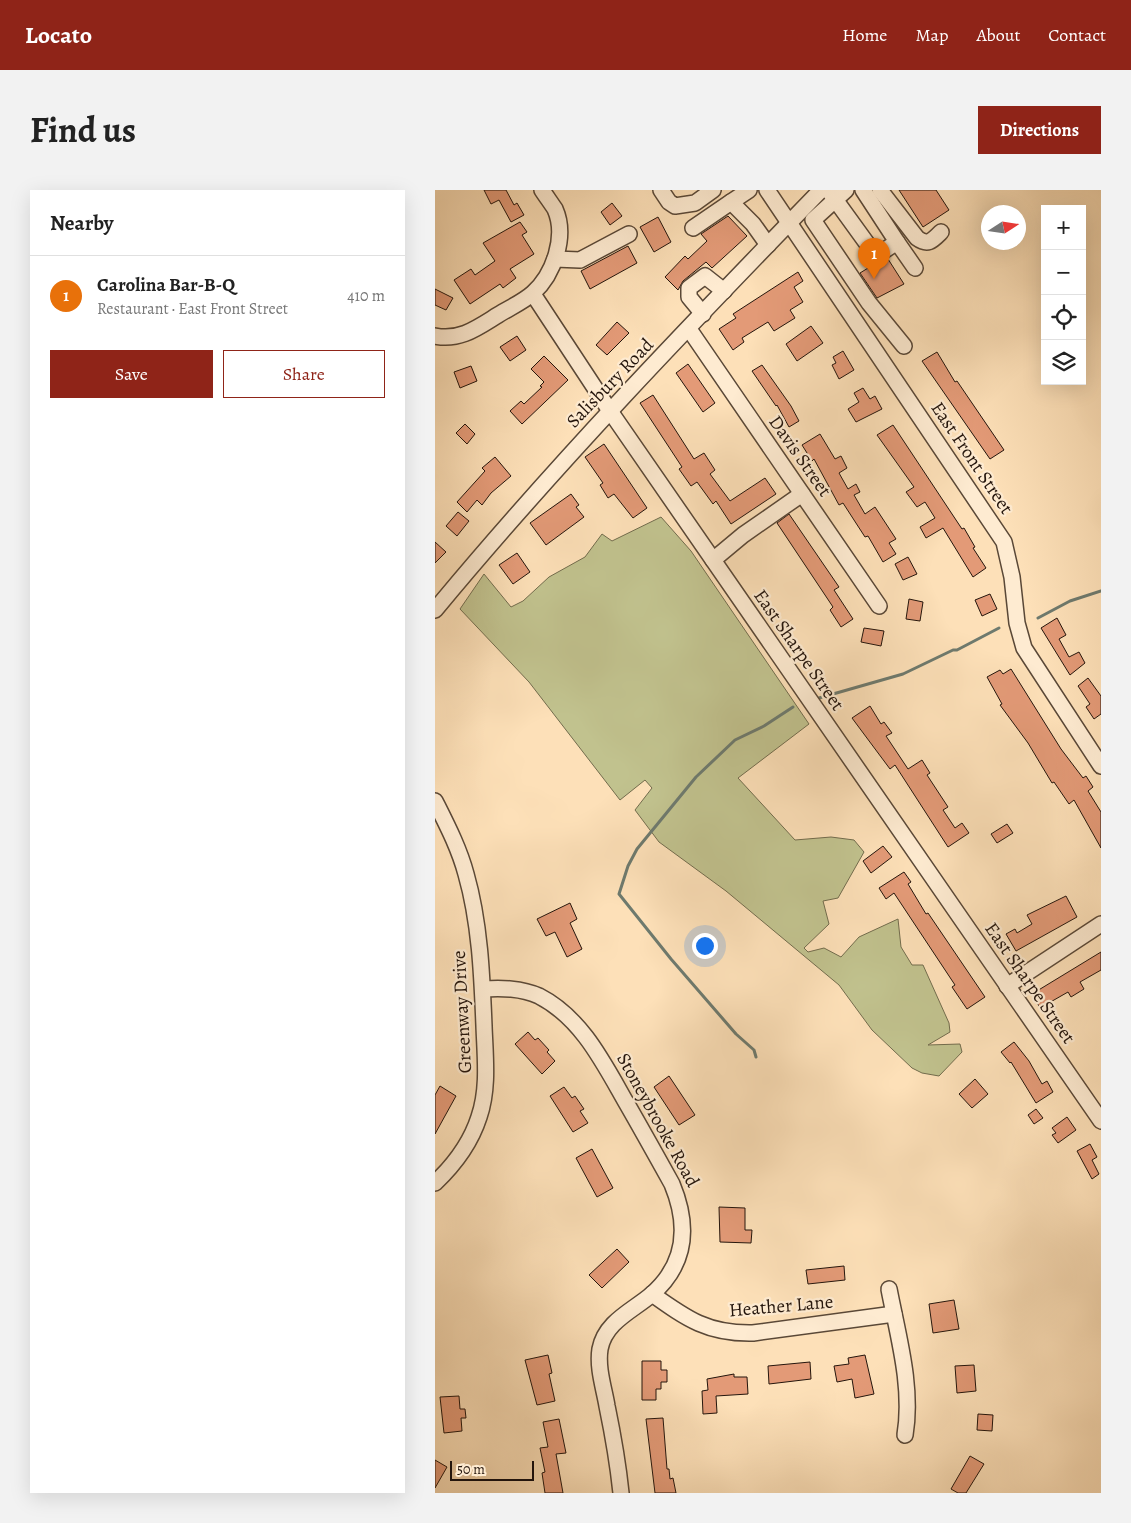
<!DOCTYPE html>
<html lang="en">
<head>
<meta charset="utf-8">
<style>
	:root { --surface:#fff; --page:#f2f2f2; --text:#222; --muted:#767676; --line:#e0e0e0; --accent:#8f2418 }
	body { margin:0; font-family:Alegreya,serif; background:var(--page); color:var(--text) }
	.controls { position:absolute; right:15px; top:15px; display:grid; overflow:hidden; border-radius:0px; box-shadow:0 5px 20px #0002 }
	.controls button { width:45px; height:45px; display:grid; place-items:center; padding:0; border:0; border-bottom:1px solid var(--line); background:var(--surface); color:var(--text); font:25px sans-serif }
	.compass { position:absolute; left:546px; top:15px; width:45px; height:45px; border-radius:50%; background:var(--surface); box-shadow:0 5px 20px #0002; rotate:78deg }
	.scale { position:absolute; left:15px; bottom:12px; width:84px; box-sizing:border-box; padding-left:5px; border:2px solid #24150c; border-top:0; font-size:14px; line-height:18px; white-space:nowrap; color:#24150c; -webkit-text-stroke:4px #feebd1; paint-order:stroke }
	.you { position:absolute; left:269px; top:755px; width:18px; height:18px; margin:-12px; border:4px solid #fff; border-radius:50%; background:#1a73e8; box-shadow:0 0 0 8px #1a73e833 }
	.badge { display:grid; place-items:center; width:32px; height:32px; border-radius:50%; background:var(--accent); color:#fff; font-size:16px; font-weight:700 }
	.pin { position:absolute; translate:-50% -41px; filter:drop-shadow(0 1px 2px #0008) }
	.pin::after { content:''; position:absolute; top:26px; width:18px; height:15px; background:inherit; clip-path:polygon(0 0,100% 0,50% 100%) }
	.list { margin:0; padding:0; list-style:none }
	h2 { display:flex; justify-content:space-between; align-items:center; height:65px; margin:0; padding:0 20px; font-size:21px }
	h2 small { font-size:16px; font-weight:400; color:var(--muted) }
	.list li { display:grid; grid-template-columns:32px 1fr auto; gap:15px; align-items:center; box-sizing:border-box; height:80px; padding:0 20px; border-top:1px solid var(--line) }
	.list b { display:block; font-size:19px; white-space:nowrap }
	.list p { margin:0; font-size:16px; white-space:nowrap; color:var(--muted) }
	.list em { font-size:16px; font-style:normal; color:var(--muted) }
	.actions { display:flex; gap:10px; padding:15px 20px }
	.actions a { flex:1; padding:11px 0; border:1px solid var(--accent); border-radius:0px; text-align:center; font-size:18px; color:var(--accent) }
	.actions .main { background:var(--accent); color:#fff }
	.icon { flex:none; width:28px; height:28px; fill:none; stroke:currentColor; stroke-width:2; stroke-linecap:round; stroke-linejoin:round }
	.map { position:relative; flex:none; width:666px; height:1303px; overflow:hidden; border-radius:0px }
	header { display:flex; align-items:center; gap:30px; box-sizing:border-box; height:70px; padding:0 25px; background:var(--accent); color:#fff }
	header strong { font-size:24px }
	nav { display:flex; gap:28px; margin-inline-start:auto; font-size:18px }
	.intro { display:flex; align-items:center; justify-content:space-between; box-sizing:border-box; height:120px; padding:0 30px }
	h1 { margin:0; font-size:35px }
	.button { padding:12px 22px; border-radius:0px; background:var(--accent); color:#fff; font-size:18px; font-weight:700 }
	main { display:flex; gap:30px; padding:0 30px }
	aside { flex:1; background:var(--surface); border-radius:0px; box-shadow:0 5px 20px #0002 }
	.map>svg:first-child { display:block }
	.green { fill:#c1c28e; stroke:#726c4d }
	.lines { fill:none; stroke-linecap:round; stroke-linejoin:round }
	.stream { stroke:#6e7a6e; stroke-width:3 }
	.building { fill:#e39a77; stroke:#24150c }
	.minor-casing { stroke:#5a4837; stroke-width:18 }
	.minor { stroke:#feebd1; stroke-width:15 }
	.labels { text-anchor:middle; dominant-baseline:central; stroke-width:4.5; stroke-linejoin:round; paint-order:stroke }
	.street-label { font-size:19px; fill:#24150c; stroke:#feebd1 }
</style>
</head>
<body>
<header>
<strong>Locato</strong>
<nav><a>Home</a><a>Map</a><a>About</a><a>Contact</a></nav>
</header>
<div class="intro"><h1>Find us</h1><a class="button">Directions</a></div>
<main>
<aside>
<h2>Nearby<small></small></h2>
<ul class="list">
<li><span class="badge" style="background:#e8710a">1</span><div><b>Carolina Bar-B-Q</b><p>Restaurant · East Front Street</p></div><em>410 m</em></li>
</ul>
<div class="actions"><a class="main">Save</a><a>Share</a></div>
</aside>
<div class="map">
<svg width="666" height="1303" viewBox="0 0 666 1303">
	<rect width="100%" height="100%" fill="#fde0b8"/>
	<filter id="stains"><feTurbulence type="fractalNoise" baseFrequency=".004" numOctaves="4"/><feColorMatrix values="0 0 0 0 .2 0 0 0 0 .09 0 0 0 0 .02 0 0 0 .5 -.17"/></filter>
	<radialGradient id="worn" r=".72"><stop offset=".6" stop-color="#630" stop-opacity="0"/><stop offset="1" stop-color="#630" stop-opacity=".3"/></radialGradient>
	<polygon class="green" points="226,327 256,361 374,534 303,588 360,650 396,647 419,650 429,662 403,708 388,711 394,734 369,758 373,762 389,758 406,767 424,747 463,729 466,757 477,775 488,775 514,833 515,842 493,855 525,854 527,862 504,886 487,883 477,878 437,840 404,795 291,701 224,652 200,620 217,598 210,590 185,610 94,492 25,419 49,384 76,417 88,411 114,387 150,367 167,344 177,351"/>
	<g class="lines">
		<g class="stream">
			<polyline points="603,428 635,411 666,401"/>
			<polyline points="384,508 468,484 518,460 522,460 564,438"/>
			<polyline points="321,867 319,860 301,844 236,769 184,704 193,676 202,659 261,587 300,550 329,536 358,517"/>
		</g>
	</g>
	<g class="building">
		<polygon points="49,0 71,0 79,15 82,13 89,25 76,32 64,10 56,14"/>
		<polygon points="464,0 501,0 514,20 488,37"/>
		<polygon points="177,13 187,26 175,35 166,22"/>
		<polygon points="293,26 312,46 277,78 271,72 248,91 243,100 230,87 250,66 253,69 272,51 266,44"/>
		<polygon points="223,27 236,52 219,62 205,37"/>
		<polygon points="85,32 92,42 87,45 99,64 75,79 81,88 68,98 65,94 35,114 19,90 36,79 40,85 60,71 48,53"/>
		<polygon points="193,56 202,73 155,99 146,81"/>
		<polygon points="453,69 469,94 442,108 425,83 438,75 446,74"/>
		<polygon points="363,82 368,91 359,97 368,112 355,120 360,128 339,141 333,132 307,148 309,152 298,160 284,139 301,128 298,124"/>
		<polygon points="0,99 18,108 11,120 0,115"/>
		<polygon points="182,132 194,143 172,165 161,155"/>
		<polygon points="376,136 388,153 362,171 351,154"/>
		<polygon points="82,146 91,160 75,171 65,157"/>
		<polygon points="408,161 419,180 404,189 397,175 401,173 398,167"/>
		<polygon points="502,162 520,192 522,191 569,260 555,269 487,171"/>
		<polygon points="109,166 133,190 87,234 75,221 86,211 89,214 107,197 105,196 109,192 96,179"/>
		<polygon points="253,174 280,213 268,222 241,183"/>
		<polygon points="327,175 356,216 364,231 354,237 342,215 341,216 317,181"/>
		<polygon points="36,176 42,191 25,198 19,182"/>
		<polygon points="428,198 435,209 440,206 447,219 421,232 413,219 424,212 419,203"/>
		<polygon points="218,205 259,269 269,263 280,280 275,284 295,311 330,288 341,304 296,334 281,311 278,314 262,292 256,296 244,279 247,277 205,213"/>
		<polygon points="30,234 40,244 32,254 21,243"/>
		<polygon points="458,235 527,339 529,338 540,357 538,358 551,378 538,387 508,338 491,348 485,337 500,328 490,312 482,317 471,302 479,297 442,245"/>
		<polygon points="385,244 400,269 406,266 412,278 404,283 413,299 421,294 425,302 419,305 430,324 440,317 461,349 454,353 461,364 448,372 433,346 430,347 408,313 404,315 379,269 377,271 367,255"/>
		<polygon points="169,254 212,318 198,328 179,304 173,308 165,295 168,293 150,267"/>
		<polygon points="60,267 76,286 56,303 47,315 42,310 32,322 22,312 50,281 47,278"/>
		<polygon points="136,304 144,315 141,317 149,327 111,355 95,333"/>
		<polygon points="23,322 34,331 22,346 11,336"/>
		<polygon points="354,324 404,397 399,400 418,429 406,437 395,420 398,417 342,333"/>
		<polygon points="0,352 11,362 0,373"/>
		<polygon points="82,363 95,382 78,394 64,375"/>
		<polygon points="473,367 482,384 468,390 460,374"/>
		<polygon points="555,404 562,419 547,426 540,410"/>
		<polygon points="474,409 488,412 485,431 471,429"/>
		<polygon points="622,428 631,445 624,449 634,467 644,462 650,473 635,485 606,438"/>
		<polygon points="429,438 449,441 446,456 426,452"/>
		<polygon points="576,479 626,559 648,588 651,586 658,597 653,601 666,622 666,658 639,610 634,614 619,592 617,593 593,553 565,515 567,514 552,487 565,480 568,484"/>
		<polygon points="653,488 666,506 666,524 659,529 651,517 655,514 643,496"/>
		<polygon points="435,516 446,534 449,532 457,543 451,546 473,579 487,570 495,583 492,585 513,617 508,620 520,638 527,633 534,643 513,657 460,575 455,579 417,528"/>
		<polygon points="572,634 578,643 562,653 556,644"/>
		<polygon points="448,656 457,667 436,683 428,671"/>
		<polygon points="469,682 476,692 473,694 491,724 493,723 550,807 532,819 517,797 520,795 459,703 451,709 444,698"/>
		<polygon points="631,706 642,727 581,761 571,744 580,739 582,743 597,734 592,725"/>
		<polygon points="135,713 142,729 135,733 147,759 132,767 120,742 111,746 102,729"/>
		<polygon points="666,762 666,780 645,792 649,799 636,807 633,802 605,818 597,804"/>
		<polygon points="93,842 100,850 103,848 114,860 112,862 120,871 107,884 80,854"/>
		<polygon points="579,852 594,871 607,894 612,891 618,902 601,913 576,872 575,873 566,862"/>
		<polygon points="234,886 260,925 244,935 219,897"/>
		<polygon points="540,889 553,904 537,918 524,904"/>
		<polygon points="5,896 21,906 0,944 0,905"/>
		<polygon points="129,897 137,908 140,906 149,919 145,921 153,933 138,942 115,906"/>
		<polygon points="601,919 608,928 599,934 593,925"/>
		<polygon points="632,927 641,940 623,953 617,945 621,943 617,938"/>
		<polygon points="655,954 662,967 657,970 664,984 657,989 642,961"/>
		<polygon points="157,959 178,998 162,1007 141,968"/>
		<polygon points="284,1017 310,1018 310,1040 317,1040 316,1053 285,1052"/>
		<polygon points="182,1059 194,1072 167,1098 154,1085"/>
		<polygon points="409,1076 410,1090 373,1094 371,1080"/>
		<polygon points="519,1110 524,1139 498,1143 494,1114"/>
		<polygon points="113,1165 117,1183 114,1184 120,1211 102,1215 90,1170"/>
		<polygon points="430,1165 439,1204 420,1208 417,1189 402,1192 399,1176 414,1174 413,1168"/>
		<polygon points="207,1171 226,1171 226,1180 232,1180 232,1192 226,1192 226,1199 221,1199 221,1210 207,1210"/>
		<polygon points="375,1172 376,1189 334,1194 333,1176"/>
		<polygon points="539,1175 541,1201 522,1203 520,1176"/>
		<polygon points="299,1184 299,1187 312,1187 313,1204 281,1206 282,1223 268,1224 267,1201 273,1200 272,1189"/>
		<polygon points="24,1206 25,1219 30,1219 31,1228 26,1228 27,1241 9,1243 5,1207"/>
		<polygon points="543,1224 558,1225 557,1241 542,1240"/>
		<polygon points="228,1228 232,1279 234,1279 235,1289 238,1288 241,1303 220,1303 211,1229"/>
		<polygon points="124,1229 131,1263 121,1264 128,1303 110,1303 107,1283 110,1282 105,1258 113,1257 108,1232"/>
		<polygon points="535,1266 549,1274 531,1303 523,1303 516,1299"/>
		<polygon points="0,1270 12,1277 0,1298"/>
	</g>
	<g class="lines">
		<defs>
			<g id="minor">
				<polyline points="226,0 234,12 240,16 260,13 278,0"/>
				<polyline points="332,0 569,352 577,387 582,433 589,458 666,576"/>
				<polyline points="411,0 378,30 434,113 469,156"/>
				<path d="M445,0L482,48C493,56 497,51 506,42"/>
				<polyline points="394,1 441,66 462,52 428,0"/>
				<polyline points="296,12 314,0"/>
				<polyline points="258,38 296,12 318,34 333,55"/>
				<polyline points="462,52 480,78"/>
				<polyline points="120,69 145,70 194,44"/>
				<polyline points="98,104 175,221 666,931"/>
				<polyline points="268,124 254,107 254,98 270,86 289,101"/>
				<polyline points="254,139 444,416"/>
				<path d="M0,146C25,151 42,138 63,125C74,118 88,112 98,103C119,84 132,46 120,19C116,13 111,6 107,0"/>
				<polyline points="278,370 308,345 367,304"/>
				<path d="M0,420C121,274 253,137 386,0"/>
				<path d="M0,611C12,635 24,658 31,684C45,733 47,786 49,836C50,866 54,898 44,927C36,952 19,975 0,993"/>
				<polyline points="572,796 666,734"/>
				<path d="M48,799C67,798 86,798 104,806C147,828 169,874 192,914C207,940 222,967 237,994C254,1035 252,1074 216,1105C197,1121 170,1132 165,1159C162,1178 169,1198 172,1216C178,1245 183,1274 186,1303"/>
				<path d="M454,1099C463,1146 478,1197 470,1245"/>
				<path d="M217,1104C252,1129 273,1144 318,1143L459,1124"/>
			</g>
		</defs>
		<use href="#minor" class="minor-casing"/>
		<use href="#minor" class="minor"/>
	</g>
	<g class="labels">
		<g class="street-label">
			<text transform="translate(175 193) rotate(-46)">Salisbury Road</text>
			<text transform="translate(365 266) rotate(55)">Davis Street</text>
			<text transform="translate(537 268) rotate(56)">East Front Street</text>
			<text transform="translate(364 460) rotate(55)">East Sharpe Street</text>
			<text transform="translate(595 793) rotate(55)">East Sharpe Street</text>
			<text transform="translate(27 822) rotate(-93)">Greenway Drive</text>
			<text transform="translate(223 930) rotate(61)">Stoneybrooke Road</text>
			<text transform="translate(346 1116) rotate(-5)">Heather Lane</text>
		</g>
	</g>
	<rect width="100%" height="100%" filter="url(#stains)"/>
	<rect width="100%" height="100%" fill="url(#worn)"/>
</svg>
<div class="controls">
<button>+</button>
<button>−</button>
<button><svg class="icon" aria-label="locate" viewBox="0 0 24 24"><circle cx="12" cy="12" r="6"/><path d="M12 2v4M12 18v4M2 12h4M18 12h4"/></svg></button>
<button><svg class="icon" aria-label="layers" viewBox="0 0 24 24"><path d="M12 4l9 5-9 5-9-5zM3 14l9 5 9-5"/></svg></button>
</div>
<svg class="compass" viewBox="-18 -18 36 36"><path d="M0-13l5 13h-10z" fill="#e53935"/><path d="M0 13l5-13h-10z" fill="#767676"/></svg>
<div class="scale">50 m</div>
<div class="you"></div>
<div class="pin badge" style="left:439px;top:89px;background:#e8710a">1</div>
</div>
</main>
</body>
</html>
